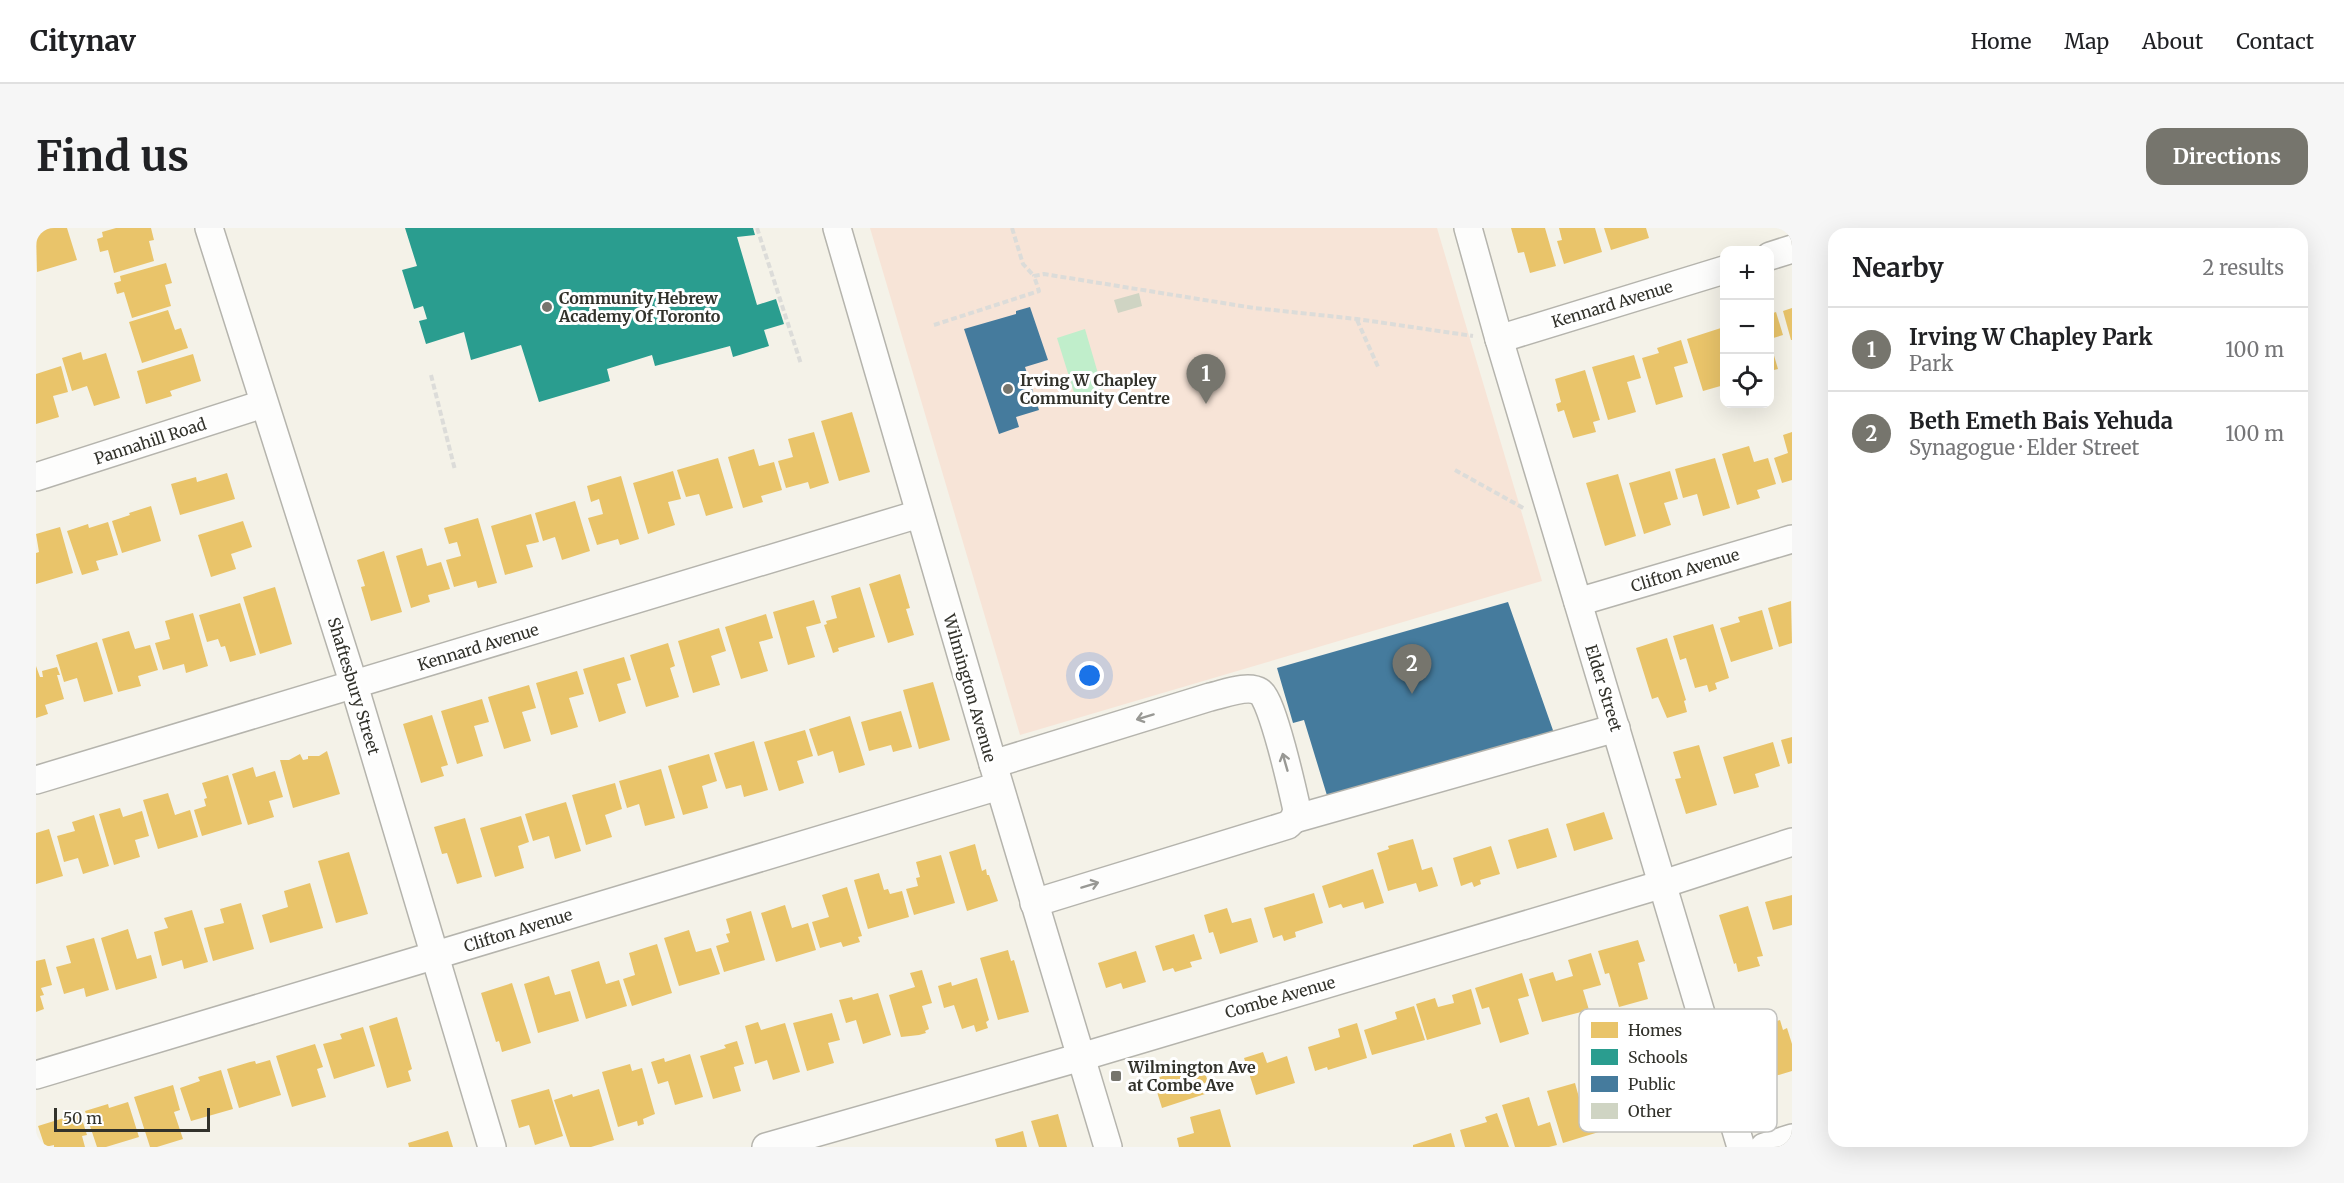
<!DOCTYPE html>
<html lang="en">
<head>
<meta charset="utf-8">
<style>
	:root { --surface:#fff; --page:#f6f6f6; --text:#202124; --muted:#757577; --line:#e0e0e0; --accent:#76756d }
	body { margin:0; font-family:Merriweather,serif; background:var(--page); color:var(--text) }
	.controls { position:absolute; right:18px; top:18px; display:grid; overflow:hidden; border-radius:12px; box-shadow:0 6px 24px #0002 }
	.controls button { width:54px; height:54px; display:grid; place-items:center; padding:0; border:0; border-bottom:2px solid var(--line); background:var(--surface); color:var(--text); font:30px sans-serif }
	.scale { position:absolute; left:18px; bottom:15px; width:156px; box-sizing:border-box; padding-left:6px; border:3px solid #32322b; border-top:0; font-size:16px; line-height:21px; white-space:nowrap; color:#32322b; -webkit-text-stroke:4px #fff; paint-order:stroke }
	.you { position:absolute; left:1054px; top:448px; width:21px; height:21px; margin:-15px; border:4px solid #fff; border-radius:50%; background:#1a73e8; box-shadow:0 0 0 9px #1a73e833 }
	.badge { display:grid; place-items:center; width:39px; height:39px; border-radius:50%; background:var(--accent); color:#fff; font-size:20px; font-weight:700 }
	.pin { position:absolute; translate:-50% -50px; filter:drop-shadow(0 2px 3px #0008) }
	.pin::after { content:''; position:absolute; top:32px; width:21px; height:18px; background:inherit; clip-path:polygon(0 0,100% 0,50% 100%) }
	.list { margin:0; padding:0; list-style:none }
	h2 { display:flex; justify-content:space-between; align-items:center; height:78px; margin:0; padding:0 24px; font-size:26px }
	h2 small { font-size:20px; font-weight:400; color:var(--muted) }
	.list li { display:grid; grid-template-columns:39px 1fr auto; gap:18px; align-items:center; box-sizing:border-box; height:84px; padding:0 24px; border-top:2px solid var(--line) }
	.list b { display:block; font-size:22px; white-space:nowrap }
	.list p { margin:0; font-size:20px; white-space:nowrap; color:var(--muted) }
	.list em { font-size:20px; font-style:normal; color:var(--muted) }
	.icon { flex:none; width:33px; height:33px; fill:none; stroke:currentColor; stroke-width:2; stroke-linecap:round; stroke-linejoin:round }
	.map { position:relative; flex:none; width:1756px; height:919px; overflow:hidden; border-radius:18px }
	header { display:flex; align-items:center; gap:36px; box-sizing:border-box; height:84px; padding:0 30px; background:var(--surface); border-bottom:2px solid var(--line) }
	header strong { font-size:28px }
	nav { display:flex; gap:33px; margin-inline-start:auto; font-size:21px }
	.intro { display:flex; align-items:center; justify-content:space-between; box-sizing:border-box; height:144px; padding:0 36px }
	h1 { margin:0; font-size:42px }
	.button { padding:15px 27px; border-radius:18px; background:var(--accent); color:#fff; font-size:21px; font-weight:700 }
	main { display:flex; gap:36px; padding:0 36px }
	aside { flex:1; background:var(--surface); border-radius:18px; box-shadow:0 6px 24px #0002 }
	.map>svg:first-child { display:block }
	.green { fill:#f7e4d7 }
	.water { fill:#c0eecb }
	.homes { fill:#e9c46a }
	.schools { fill:#2a9d8f }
	.public { fill:#457b9d }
	.building { fill:#cfd4c3 }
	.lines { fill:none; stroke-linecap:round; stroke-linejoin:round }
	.minor-casing { stroke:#b5b4ad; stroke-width:30 }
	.path { stroke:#dcdcd9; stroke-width:4; stroke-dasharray:6 3; stroke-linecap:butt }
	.minor { stroke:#fdfdfc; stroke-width:27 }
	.oneway { stroke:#989894 }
	.poi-dot { fill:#76756d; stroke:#fff; stroke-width:2 }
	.labels { text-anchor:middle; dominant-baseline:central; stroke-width:6; stroke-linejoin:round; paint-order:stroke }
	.poi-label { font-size:16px; font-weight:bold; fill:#32322b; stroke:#fff; text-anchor:start }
	.street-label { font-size:16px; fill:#32322b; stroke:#fff }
	.key { fill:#fff; stroke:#c2c2bf; stroke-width:1.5 }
	.key-label { font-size:16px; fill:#32322b }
</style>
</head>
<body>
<header>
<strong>Citynav</strong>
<nav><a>Home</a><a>Map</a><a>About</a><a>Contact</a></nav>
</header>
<div class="intro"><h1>Find us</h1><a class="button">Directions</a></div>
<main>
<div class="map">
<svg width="1756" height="919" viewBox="0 0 1756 919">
	<rect width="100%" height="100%" fill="#f4f2e8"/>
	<polygon class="green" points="834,0 1401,0 1506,353 984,507"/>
	<polygon class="water" points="1049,101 1068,166 1041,174 1021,110"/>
	<g class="homes">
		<polygon points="7,0 31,0 41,32 1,44 0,2"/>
		<polygon points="80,0 115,0 118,12 113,13 118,33 78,45 72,22 64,24 61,11 67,9 66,4"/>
		<polygon points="1475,0 1509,0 1520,38 1494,45 1488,24 1482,25"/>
		<polygon points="1523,0 1559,0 1566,24 1528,36 1521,13 1526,12"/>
		<polygon points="1568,0 1610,0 1613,10 1575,22"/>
		<polygon points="130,35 136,55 129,57 135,78 96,90 88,64 81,66 78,55 85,53 84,48"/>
		<polygon points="1756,80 1756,112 1755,112 1747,83"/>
		<polygon points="132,82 139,102 145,100 152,120 106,135 93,94"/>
		<polygon points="1740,84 1747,107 1734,111 1734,86"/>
		<polygon points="1688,99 1688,125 1686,126 1688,135 1688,157 1667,163 1651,111"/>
		<polygon points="1645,112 1652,135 1638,139 1647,169 1620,177 1606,130 1623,125 1621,120"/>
		<polygon points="1734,114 1742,141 1734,143"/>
		<polygon points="45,124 47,132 70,125 84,170 58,178 51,158 36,163 26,130"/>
		<polygon points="157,126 165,153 134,163 136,168 110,176 101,143"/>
		<polygon points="1598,127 1605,150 1591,154 1600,184 1572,192 1556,139"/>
		<polygon points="25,138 32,164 17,168 23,189 0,196 0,146"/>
		<polygon points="1549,142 1564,192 1557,194 1560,204 1537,210 1528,182 1522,184 1520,176 1525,174 1519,151"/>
		<polygon points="816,184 834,244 803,253 785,193"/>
		<polygon points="778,204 793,255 774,261 772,254 750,260 742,233 757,229 752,211"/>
		<polygon points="1756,204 1756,252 1746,255 1738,230 1752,225 1747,207"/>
		<polygon points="1713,218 1718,234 1732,230 1740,256 1721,262 1724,270 1701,277 1686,226"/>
		<polygon points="718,221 723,238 738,234 746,262 725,268 727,274 707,280 692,229"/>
		<polygon points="682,230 697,280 670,288 663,266 650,269 641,242"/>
		<polygon points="1679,230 1694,280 1667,288 1661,266 1647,270 1639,241"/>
		<polygon points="637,243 645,271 632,274 639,297 612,306 597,255"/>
		<polygon points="1634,243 1642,271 1628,275 1635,297 1608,306 1593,255"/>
		<polygon points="191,245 199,271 144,287 135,256 160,249 161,254"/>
		<polygon points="1582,246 1600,308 1569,318 1550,255"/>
		<polygon points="585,248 603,311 584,317 582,311 561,317 552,290 567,286 563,271 555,274 551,258"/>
		<polygon points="539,273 554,323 526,332 519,309 507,313 499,285"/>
		<polygon points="115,278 125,313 86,325 76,293 94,287 93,285"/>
		<polygon points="495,286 503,314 490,317 497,339 469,347 455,298"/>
		<polygon points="442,290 461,355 442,360 440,353 418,359 410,332 425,328 421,314 413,316 408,300"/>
		<polygon points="207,293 216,319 195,326 200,341 175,349 162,307"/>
		<polygon points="72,294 82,327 60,333 63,342 46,347 31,303 52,296 53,300"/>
		<polygon points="24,299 37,345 0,356 0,325 3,324 0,306"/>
		<polygon points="386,320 391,338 405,334 414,361 392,367 394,374 375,380 360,328"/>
		<polygon points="348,323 366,384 335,393 325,359 329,358 321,332"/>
		<polygon points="864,346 874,380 870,381 878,407 852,415 833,356"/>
		<polygon points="239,359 256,416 224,426 207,369"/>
		<polygon points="824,359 839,409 802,420 803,423 797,425 788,397 791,396 790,393 801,390 795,368"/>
		<polygon points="778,372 785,395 770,399 779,429 752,437 737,384"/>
		<polygon points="1755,373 1756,415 1743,419 1732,380"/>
		<polygon points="204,375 220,427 194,434 189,418 185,419 182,411 171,414 163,387"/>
		<polygon points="1726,382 1737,421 1695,434 1684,400 1704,394 1702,389"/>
		<polygon points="157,385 172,438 150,445 148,436 127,442 119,415 134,411 129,393"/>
		<polygon points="730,386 737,410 723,414 732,443 705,451 689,399"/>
		<polygon points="1677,396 1693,450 1679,455 1681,461 1673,464 1671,457 1659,460 1650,430 1644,432 1637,408"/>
		<polygon points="683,400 690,423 675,428 684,457 657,465 642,413"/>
		<polygon points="93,403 99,421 114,417 122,442 102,448 105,458 82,464 66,411"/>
		<polygon points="1631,410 1650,472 1648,473 1651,484 1631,490 1622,469 1616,471 1600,420"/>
		<polygon points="61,414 77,466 48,474 41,450 28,454 20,427"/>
		<polygon points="632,415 639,438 634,440 643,469 610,479 594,427"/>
		<polygon points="588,429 595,452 581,456 590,485 563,494 547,441"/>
		<polygon points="0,438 4,449 7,449 6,443 21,439 24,447 21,447 28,471 9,477 12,486 0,490"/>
		<polygon points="541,443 548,466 533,470 542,499 515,507 500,455"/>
		<polygon points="897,454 914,512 883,521 867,462"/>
		<polygon points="493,457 500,480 486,484 495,513 468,521 452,469"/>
		<polygon points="446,471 453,494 438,498 447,528 421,536 405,483"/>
		<polygon points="865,483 876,519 857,524 855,517 833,523 825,494"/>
		<polygon points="396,487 412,537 405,539 408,548 385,555 367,496"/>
		<polygon points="814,488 829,537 803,545 797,523 782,528 773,501"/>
		<polygon points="769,502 777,528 761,533 768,555 743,563 728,514"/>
		<polygon points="1756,509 1756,535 1752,536 1745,512"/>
		<polygon points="718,513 732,562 708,569 705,557 690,561 678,525"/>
		<polygon points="1737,514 1744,538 1719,546 1723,559 1698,566 1687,529"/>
		<polygon points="1663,517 1681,577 1650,586 1639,551 1645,550 1637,524"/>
		<polygon points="291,523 304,566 257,580 244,532 253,532 264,526 267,532 272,531 272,528 283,528"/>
		<polygon points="673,526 681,553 666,558 672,580 647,587 632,538"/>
		<polygon points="217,539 220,549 239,543 247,569 233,573 238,589 212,597 196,546"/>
		<polygon points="625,541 639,590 609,598 603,576 591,580 583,553"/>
		<polygon points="192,547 206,596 166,608 158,582 170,578 168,571 171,570 166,555"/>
		<polygon points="579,555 586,581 569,587 576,609 550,617 536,567"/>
		<polygon points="132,565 139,587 154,582 162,609 122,621 107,572"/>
		<polygon points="530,574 545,623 519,631 513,608 497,613 489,586"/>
		<polygon points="84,580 87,589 106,583 113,608 99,612 104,629 78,637 63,586"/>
		<polygon points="1568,584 1577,611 1538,623 1530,596"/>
		<polygon points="58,587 73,638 47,646 42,630 28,634 21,608 39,603 36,594"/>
		<polygon points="485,588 493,614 482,618 488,640 459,649 444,600"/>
		<polygon points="429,590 446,649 421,656 411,625 406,626 398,599"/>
		<polygon points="1512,600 1521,629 1481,641 1472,612"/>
		<polygon points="13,601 27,648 0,656 0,605"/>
		<polygon points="1377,611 1386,642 1396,639 1402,658 1383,664 1380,655 1352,663 1341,625 1353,621 1352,618"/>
		<polygon points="939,616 946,643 950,641 951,647 953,647 962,673 931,683 913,624"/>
		<polygon points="1455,618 1464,646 1444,652 1445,656 1438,659 1436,654 1425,658 1417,630"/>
		<polygon points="313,624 332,686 300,695 282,633"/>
		<polygon points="905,627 919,675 878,687 870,661 882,658 880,650 884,649 880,634"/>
		<polygon points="1337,641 1348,675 1329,681 1327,674 1307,680 1305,676 1293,680 1286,658"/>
		<polygon points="843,645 848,662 852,661 854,666 866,663 873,689 832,701 818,652"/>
		<polygon points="274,655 287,700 234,715 226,687 252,679 248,663"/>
		<polygon points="811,659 826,708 822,709 824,714 807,719 805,714 784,720 776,694 793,689 786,667"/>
		<polygon points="1278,665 1287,695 1259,704 1260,709 1248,713 1246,707 1237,710 1228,680"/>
		<polygon points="1756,667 1756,697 1737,702 1729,674"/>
		<polygon points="205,675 218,721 177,733 168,700 188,695 184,681"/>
		<polygon points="749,677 756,700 772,695 780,722 740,734 725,685"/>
		<polygon points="1712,678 1727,728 1721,729 1724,738 1702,744 1700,735 1698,736 1683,687"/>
		<polygon points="1191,680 1196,695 1215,690 1222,714 1184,726 1177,704 1173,705 1168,687"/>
		<polygon points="156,682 172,734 148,741 146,732 126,738 118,704 132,700 128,690"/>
		<polygon points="715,683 729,732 688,744 680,718 693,714 690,706 694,705 690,691"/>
		<polygon points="92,701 101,731 115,727 121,750 80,762 65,710"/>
		<polygon points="653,702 660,724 675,720 684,746 643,758 628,710"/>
		<polygon points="1158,706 1166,731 1154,734 1156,739 1139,744 1137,740 1127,743 1119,718"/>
		<polygon points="58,710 73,762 50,769 48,760 28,766 20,739 35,735 30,718"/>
		<polygon points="1602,712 1609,733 1602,735 1612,771 1583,779 1573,745 1569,746 1562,723"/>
		<polygon points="621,716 636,765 596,778 587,751 599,747 593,725"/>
		<polygon points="972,722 975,733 978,732 993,784 962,792 944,730"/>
		<polygon points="1100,723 1110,754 1087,761 1085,755 1070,760 1062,735"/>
		<polygon points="1555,725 1565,757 1547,762 1553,782 1506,794 1493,751 1517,744 1520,753 1537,748 1532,732"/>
		<polygon points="9,731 16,757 5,760 8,767 4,768 8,781 0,784 0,733"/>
		<polygon points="563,733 570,756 583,752 591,778 550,791 535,742"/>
		<polygon points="886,742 896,775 886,778 893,801 889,803 890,805 883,807 865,809 853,767 879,759 874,745"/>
		<polygon points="1486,745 1493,768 1482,771 1493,806 1464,815 1453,779 1446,781 1439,760"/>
		<polygon points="513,748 519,767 534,763 543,793 502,805 488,756"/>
		<polygon points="941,750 953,792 950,794 952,800 940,804 938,797 926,801 918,777 908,780 902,758 915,754 916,758"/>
		<polygon points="476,755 495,815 466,824 463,813 460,814 445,765"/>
		<polygon points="1435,761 1445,796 1391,812 1380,776 1399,770 1402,779 1418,775 1416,767"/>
		<polygon points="842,765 855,807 827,816 820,792 810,795 803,772 816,769 817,772"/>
		<polygon points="1378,778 1389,812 1336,827 1328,802 1361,791 1359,784"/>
		<polygon points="796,785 804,812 792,815 798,835 771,843 757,795"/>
		<polygon points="361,789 376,841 372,843 375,853 351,860 333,798"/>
		<polygon points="1744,792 1747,802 1751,800 1756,816 1756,843 1736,849 1723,809 1728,807 1725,798"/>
		<polygon points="722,794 725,802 749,795 764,844 737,852 731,832 719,836 709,798"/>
		<polygon points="1321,795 1331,830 1292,842 1291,839 1279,843 1272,819 1304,809 1302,801"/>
		<polygon points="327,799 339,838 298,851 287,816 306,811 304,806"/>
		<polygon points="701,813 708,836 698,839 705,863 677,871 664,828 690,820 688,817"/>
		<polygon points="279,816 287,839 281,841 290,869 256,879 240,828"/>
		<polygon points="1227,824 1231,835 1251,828 1259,855 1220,867 1208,830"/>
		<polygon points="654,826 667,869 639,877 632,853 622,856 615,834 628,830 629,834"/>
		<polygon points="234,832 245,867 203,880 191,841 214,834 219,833 220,836"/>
		<polygon points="594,836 596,843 606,840 619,886 607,891 608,896 602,898 601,893 582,899 566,844"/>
		<polygon points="1166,836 1172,854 1166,856 1169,866 1126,880 1117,851"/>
		<polygon points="185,842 197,881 155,893 144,860 164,853 162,849"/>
		<polygon points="1539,855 1547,884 1559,880 1566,903 1527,915 1511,863"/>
		<polygon points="137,857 144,882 138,884 147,911 121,919 114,919 98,869"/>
		<polygon points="513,861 527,908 499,917 493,897 483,900 475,872"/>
		<polygon points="563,861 578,912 555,919 534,919 518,872 536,866 537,869"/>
		<polygon points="1493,869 1502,898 1514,894 1521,917 1513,919 1479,919 1466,877"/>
		<polygon points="92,874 103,909 70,919 61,919 49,883 72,876 73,880"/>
		<polygon points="1184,881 1195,919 1143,919 1141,910 1158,905 1154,889"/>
		<polygon points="44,885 51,907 46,908 49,919 18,919 18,917 9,919 2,898"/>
		<polygon points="1461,885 1473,919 1429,919 1424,902 1451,894 1449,889"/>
		<polygon points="1022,886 1031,919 1003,919 995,893"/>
		<polygon points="412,903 417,919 373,919 372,915"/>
		<polygon points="987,903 991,919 961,919 959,911"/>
		<polygon points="1415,905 1419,919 1377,919 1377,917"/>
	</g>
	<polygon class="schools" points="369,0 717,0 719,7 701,9 721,77 740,71 748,96 728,102 733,118 697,129 694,118 619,138 616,127 571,141 574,153 503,174 485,117 435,132 428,104 390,116 383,93 391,91 387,78 378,81 366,42 381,38"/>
	<g class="public">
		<polygon points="994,79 1012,132 989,139 1003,182 980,189 983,199 963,206 928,101 980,86 980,83"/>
		<polygon points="1472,374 1519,508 1293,574 1268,492 1257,495 1241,440"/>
	</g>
	<polygon class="building" points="1103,65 1106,78 1082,85 1078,72"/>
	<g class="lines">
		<defs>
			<g id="minor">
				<polyline points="173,0 318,457 456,919"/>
				<polyline points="801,0 957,536 1072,919"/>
				<polyline points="1432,0 1463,111 1705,919"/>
				<polyline points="1734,28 1756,21"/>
				<polyline points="1463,111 1688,42"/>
				<polyline points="0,249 227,176"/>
				<polyline points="1542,374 1756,311"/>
				<path d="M957,536L1174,469C1188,466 1212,456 1224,464C1236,470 1257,564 1261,582L1258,591L1252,597L998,675"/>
				<polyline points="0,552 883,286"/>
				<polyline points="1258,591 1580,500"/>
				<polyline points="0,847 963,558"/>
				<polyline points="730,919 1045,829 1627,656 1756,614"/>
				<polyline points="1728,919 1756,910"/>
			</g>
		</defs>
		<use href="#minor" class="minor-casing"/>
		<g class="path">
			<polyline points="721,0 765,136"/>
			<polyline points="976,0 987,36 998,48"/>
			<polyline points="1321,92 1343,141"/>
			<polyline points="898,97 1003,63 998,48 1008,46 1218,80 1321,91 1437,108"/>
			<polyline points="395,147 419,242"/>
			<polyline points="1419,242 1489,281"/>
		</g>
		<use href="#minor" class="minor"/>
	</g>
	<defs><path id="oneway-shaft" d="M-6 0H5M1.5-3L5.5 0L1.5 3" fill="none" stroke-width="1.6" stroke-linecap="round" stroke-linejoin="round" transform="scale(1.5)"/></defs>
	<g class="oneway">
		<use href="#oneway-shaft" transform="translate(1109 489) rotate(163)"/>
		<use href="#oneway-shaft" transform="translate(1249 534) rotate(-106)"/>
		<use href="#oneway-shaft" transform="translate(1054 657) rotate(-17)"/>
	</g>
	<g class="poi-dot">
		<circle cx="511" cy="79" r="6"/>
		<circle cx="972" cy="161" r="6"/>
		<rect x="1074" y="842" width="12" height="12" rx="3"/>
	</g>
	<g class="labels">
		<g class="poi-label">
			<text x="523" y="70">Community Hebrew<tspan x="523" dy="18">Academy Of Toronto</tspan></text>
			<text x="984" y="152">Irving W Chapley<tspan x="984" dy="18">Community Centre</tspan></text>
			<text x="1092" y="839">Wilmington Ave<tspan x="1092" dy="18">at Combe Ave</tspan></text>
		</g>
		<g class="street-label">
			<text transform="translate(1576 76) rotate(-17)">Kennard Avenue</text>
			<text transform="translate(114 213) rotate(-18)">Pannahill Road</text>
			<text transform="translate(1649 342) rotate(-17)">Clifton Avenue</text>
			<text transform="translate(442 419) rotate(-17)">Kennard Avenue</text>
			<text transform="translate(318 458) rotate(73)">Shaftesbury Street</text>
			<text transform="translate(934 460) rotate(74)">Wilmington Avenue</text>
			<text transform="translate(1568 460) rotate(73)">Elder Street</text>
			<text transform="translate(482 702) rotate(-17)">Clifton Avenue</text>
			<text transform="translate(1244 769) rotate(-16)">Combe Avenue</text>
		</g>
	</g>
	<rect x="1543" y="781" width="198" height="123" rx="9" class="key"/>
	<rect x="1555" y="794" width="27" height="16" fill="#e9c46a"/>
	<rect x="1555" y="821" width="27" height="16" fill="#2a9d8f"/>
	<rect x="1555" y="848" width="27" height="16" fill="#457b9d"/>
	<rect x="1555" y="875" width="27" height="16" fill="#cfd4c3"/>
	<g class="key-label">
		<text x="1592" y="808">Homes</text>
		<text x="1592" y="835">Schools</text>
		<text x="1592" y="862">Public</text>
		<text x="1592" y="889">Other</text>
	</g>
</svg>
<div class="controls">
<button>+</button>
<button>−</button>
<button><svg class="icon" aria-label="locate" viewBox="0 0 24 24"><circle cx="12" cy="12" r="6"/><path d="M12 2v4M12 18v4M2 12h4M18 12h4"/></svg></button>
</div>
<div class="scale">50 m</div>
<div class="you"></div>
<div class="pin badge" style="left:1170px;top:176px">1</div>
<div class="pin badge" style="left:1376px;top:466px">2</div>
</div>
<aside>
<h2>Nearby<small>2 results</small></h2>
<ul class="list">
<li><span class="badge">1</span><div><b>Irving W Chapley Park</b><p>Park</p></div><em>100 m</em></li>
<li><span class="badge">2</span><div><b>Beth Emeth Bais Yehuda</b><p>Synagogue · Elder Street</p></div><em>100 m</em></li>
</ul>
</aside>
</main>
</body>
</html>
